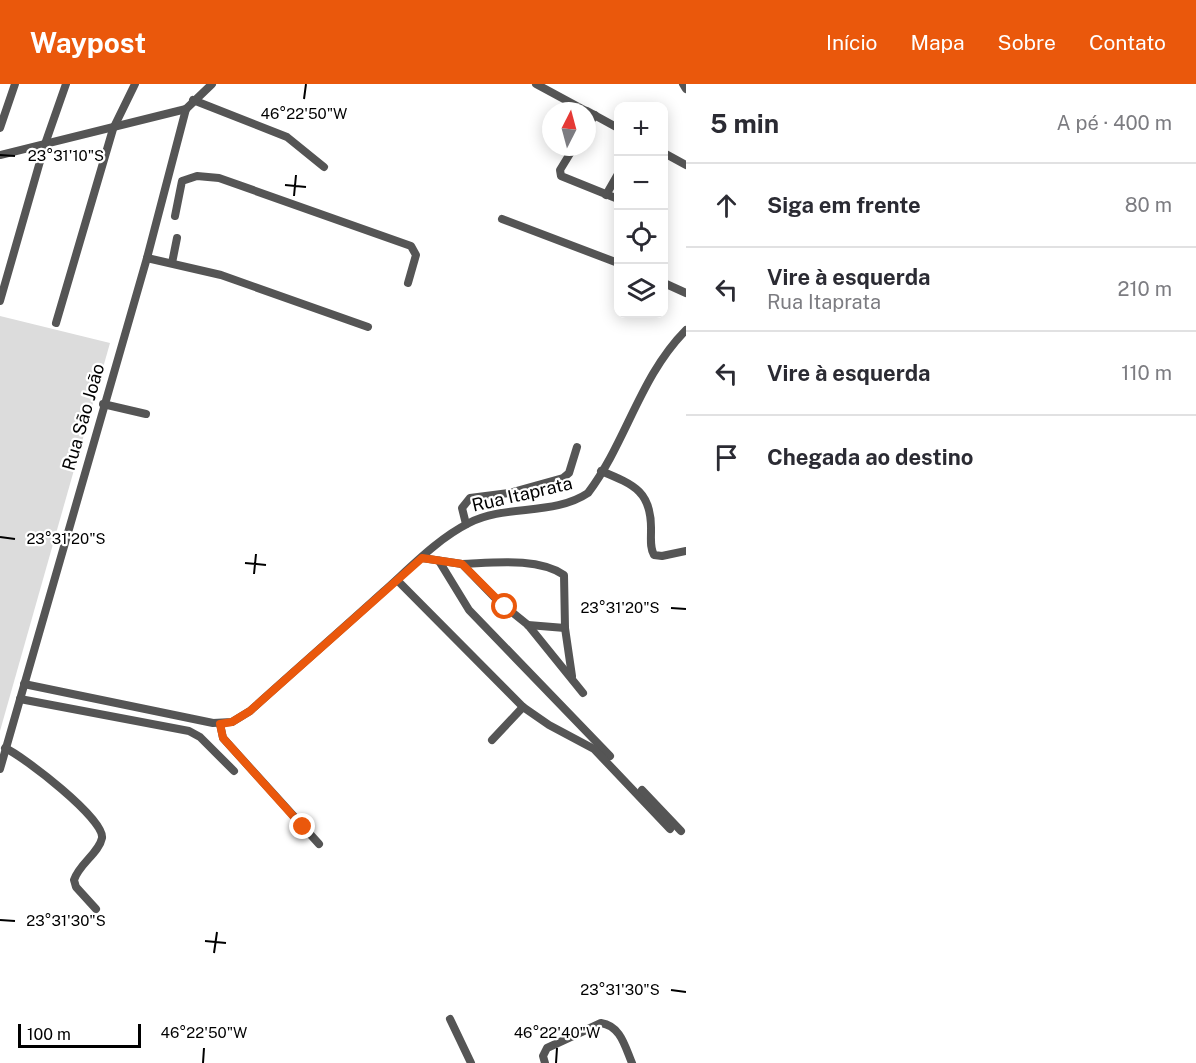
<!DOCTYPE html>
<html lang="pt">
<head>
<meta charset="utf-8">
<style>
	:root { --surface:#fff; --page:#f2f2f3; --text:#2b2b33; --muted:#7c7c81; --line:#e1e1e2; --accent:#ea580c }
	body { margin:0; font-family:"Public Sans",sans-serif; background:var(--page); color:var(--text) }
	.controls { position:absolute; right:18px; top:18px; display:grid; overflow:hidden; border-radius:12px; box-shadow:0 3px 15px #0003 }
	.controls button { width:54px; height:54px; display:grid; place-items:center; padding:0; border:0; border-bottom:2px solid var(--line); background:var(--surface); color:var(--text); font:30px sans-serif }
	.compass { position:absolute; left:542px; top:18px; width:54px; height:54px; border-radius:50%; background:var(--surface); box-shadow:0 3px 15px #0003; rotate:6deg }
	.scale { position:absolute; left:18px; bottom:15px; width:123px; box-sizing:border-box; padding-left:6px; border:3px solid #000; border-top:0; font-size:16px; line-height:21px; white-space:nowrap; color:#000; -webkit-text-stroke:4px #fff; paint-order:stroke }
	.stop { position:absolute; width:18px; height:18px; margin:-14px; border:4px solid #ea580c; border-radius:50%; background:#fff }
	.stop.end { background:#ea580c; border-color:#fff; box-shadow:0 2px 6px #0008 }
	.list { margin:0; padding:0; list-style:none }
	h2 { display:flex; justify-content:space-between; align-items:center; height:78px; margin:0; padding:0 24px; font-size:26px }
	h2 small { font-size:20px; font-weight:400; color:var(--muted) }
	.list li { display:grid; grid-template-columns:39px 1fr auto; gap:18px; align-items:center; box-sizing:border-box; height:84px; padding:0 24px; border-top:2px solid var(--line) }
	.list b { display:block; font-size:22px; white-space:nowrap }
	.list p { margin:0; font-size:20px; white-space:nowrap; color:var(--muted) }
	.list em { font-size:20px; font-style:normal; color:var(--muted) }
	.icon { flex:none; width:33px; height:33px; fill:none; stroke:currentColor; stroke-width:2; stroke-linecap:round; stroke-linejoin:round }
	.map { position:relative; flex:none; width:686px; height:979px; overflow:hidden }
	header { display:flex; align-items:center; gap:36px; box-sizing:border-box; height:84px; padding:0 30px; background:var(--accent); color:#fff }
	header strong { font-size:28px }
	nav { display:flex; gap:33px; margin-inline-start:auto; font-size:21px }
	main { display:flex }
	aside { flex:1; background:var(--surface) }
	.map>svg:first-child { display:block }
	.green { fill:#dcdcdc }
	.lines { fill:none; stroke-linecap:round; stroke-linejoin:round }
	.minor { stroke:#555; stroke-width:8 }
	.route { stroke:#ea580c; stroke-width:8 }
	.ticks { fill:none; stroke:#000; stroke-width:2 }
	.labels { text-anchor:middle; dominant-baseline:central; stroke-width:4.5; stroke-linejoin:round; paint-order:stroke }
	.street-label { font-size:18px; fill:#000; stroke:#fff }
	.ticks-label { font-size:15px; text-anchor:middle; fill:#000; stroke:#fff; stroke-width:4.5; stroke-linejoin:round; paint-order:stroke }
</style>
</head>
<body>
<header>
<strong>Waypost</strong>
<nav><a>Início</a><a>Mapa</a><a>Sobre</a><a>Contato</a></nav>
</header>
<main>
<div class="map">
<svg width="686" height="979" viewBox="0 0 686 979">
	<rect width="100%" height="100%" fill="#fff"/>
	<polygon class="green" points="0,232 110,259 0,647"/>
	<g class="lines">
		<g class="minor">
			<polyline points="536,0 586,27"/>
			<polyline points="683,0 686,5"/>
			<polyline points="193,16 287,53 324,83"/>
			<polyline points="587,27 618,44"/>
			<polyline points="587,43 595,31"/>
			<polyline points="0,44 15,0"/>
			<polyline points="574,63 560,86 561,92 618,115"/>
			<polyline points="664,69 686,81"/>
			<polyline points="0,71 186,25"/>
			<polyline points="606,111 618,90"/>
			<polyline points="175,132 182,97 197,92 219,94 411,162 416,171 408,199"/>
			<polyline points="502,135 618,179"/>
			<polyline points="147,174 221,191 368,243"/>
			<polyline points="172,179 177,154"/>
			<polyline points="664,199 686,209"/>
			<polyline points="0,217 45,60 66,0"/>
			<polyline points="56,239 113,45 135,0"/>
			<polyline points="103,320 146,330"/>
			<path d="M601,387C635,401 652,408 651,447C651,456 650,464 654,471L662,472L686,467"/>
			<polyline points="466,440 462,424 470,414 509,409 563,394 569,389 577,363"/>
			<polyline points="422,474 462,480 497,516 528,541 583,609"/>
			<polyline points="439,477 469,526 610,672"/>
			<path d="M462,480C492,479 537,473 564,491L565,544L572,592"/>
			<polyline points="397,496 523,623 549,641 594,665 670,745"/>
			<polyline points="528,541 565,544"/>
			<path d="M24,600L213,639L232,638L250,627C294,587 339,548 383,508C410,484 437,455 469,439C505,420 554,432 588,409C626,359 640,292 686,246"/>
			<polyline points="20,615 189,647 200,653 234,687"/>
			<polyline points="220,640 223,654 319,760"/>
			<polyline points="492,656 523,623"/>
			<path d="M5,664C23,672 105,735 102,754C99,769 79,780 74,796L76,803L96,825"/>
			<polyline points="0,685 147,174 186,25 212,0"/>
			<polyline points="642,706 681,747"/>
			<polyline points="450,935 471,979"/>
			<path d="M545,979L543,972L547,964L601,939C621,942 625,963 632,979"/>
		</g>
	</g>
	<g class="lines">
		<polyline class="route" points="303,743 223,654 220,640 232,638 250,627 422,474 462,480 505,523"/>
	</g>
	<path class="ticks" d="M304,15L306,0M0,71L15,72M285,101L306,103M294,112L296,91M0,453L15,455M245,479L266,481M254,490L256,470M671,524L686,525M0,836L15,837M205,857L226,859M214,869L217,848M671,906L686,908M203,979L204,964M556,979L557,964"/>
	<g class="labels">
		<g class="street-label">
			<text transform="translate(83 333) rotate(-74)">Rua São João</text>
			<text transform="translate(522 410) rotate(-13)">Rua Itaprata</text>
		</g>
	</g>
	<g class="ticks-label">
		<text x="304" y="35">46°22'50"W</text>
		<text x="66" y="77">23°31'10"S</text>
		<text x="66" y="460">23°31'20"S</text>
		<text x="620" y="529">23°31'20"S</text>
		<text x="66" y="842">23°31'30"S</text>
		<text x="620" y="911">23°31'30"S</text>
		<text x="204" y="954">46°22'50"W</text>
		<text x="557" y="954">46°22'40"W</text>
	</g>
</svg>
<div class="controls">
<button>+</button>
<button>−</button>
<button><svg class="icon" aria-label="locate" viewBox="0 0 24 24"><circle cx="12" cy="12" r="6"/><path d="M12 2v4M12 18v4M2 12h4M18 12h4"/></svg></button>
<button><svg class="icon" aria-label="layers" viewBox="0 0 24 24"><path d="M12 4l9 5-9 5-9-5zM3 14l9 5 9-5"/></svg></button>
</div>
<svg class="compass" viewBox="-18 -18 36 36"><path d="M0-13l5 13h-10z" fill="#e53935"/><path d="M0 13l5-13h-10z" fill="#7c7c81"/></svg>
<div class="scale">100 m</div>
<div class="stop" style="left:505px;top:523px"></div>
<div class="stop end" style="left:303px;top:743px"></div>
</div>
<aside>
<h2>5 min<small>A pé · 400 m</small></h2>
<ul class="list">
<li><svg class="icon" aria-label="ahead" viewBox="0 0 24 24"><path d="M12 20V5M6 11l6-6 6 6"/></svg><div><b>Siga em frente</b></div><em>80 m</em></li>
<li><svg class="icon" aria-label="left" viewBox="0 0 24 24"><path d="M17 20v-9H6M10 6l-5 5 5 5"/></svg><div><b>Vire à esquerda</b><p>Rua Itaprata</p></div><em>210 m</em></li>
<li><svg class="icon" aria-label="left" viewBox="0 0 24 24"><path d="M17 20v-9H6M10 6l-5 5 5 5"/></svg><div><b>Vire à esquerda</b></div><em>110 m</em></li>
<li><svg class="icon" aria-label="arrive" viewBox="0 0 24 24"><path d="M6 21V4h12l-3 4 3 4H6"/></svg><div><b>Chegada ao destino</b></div></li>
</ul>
</aside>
</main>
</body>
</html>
